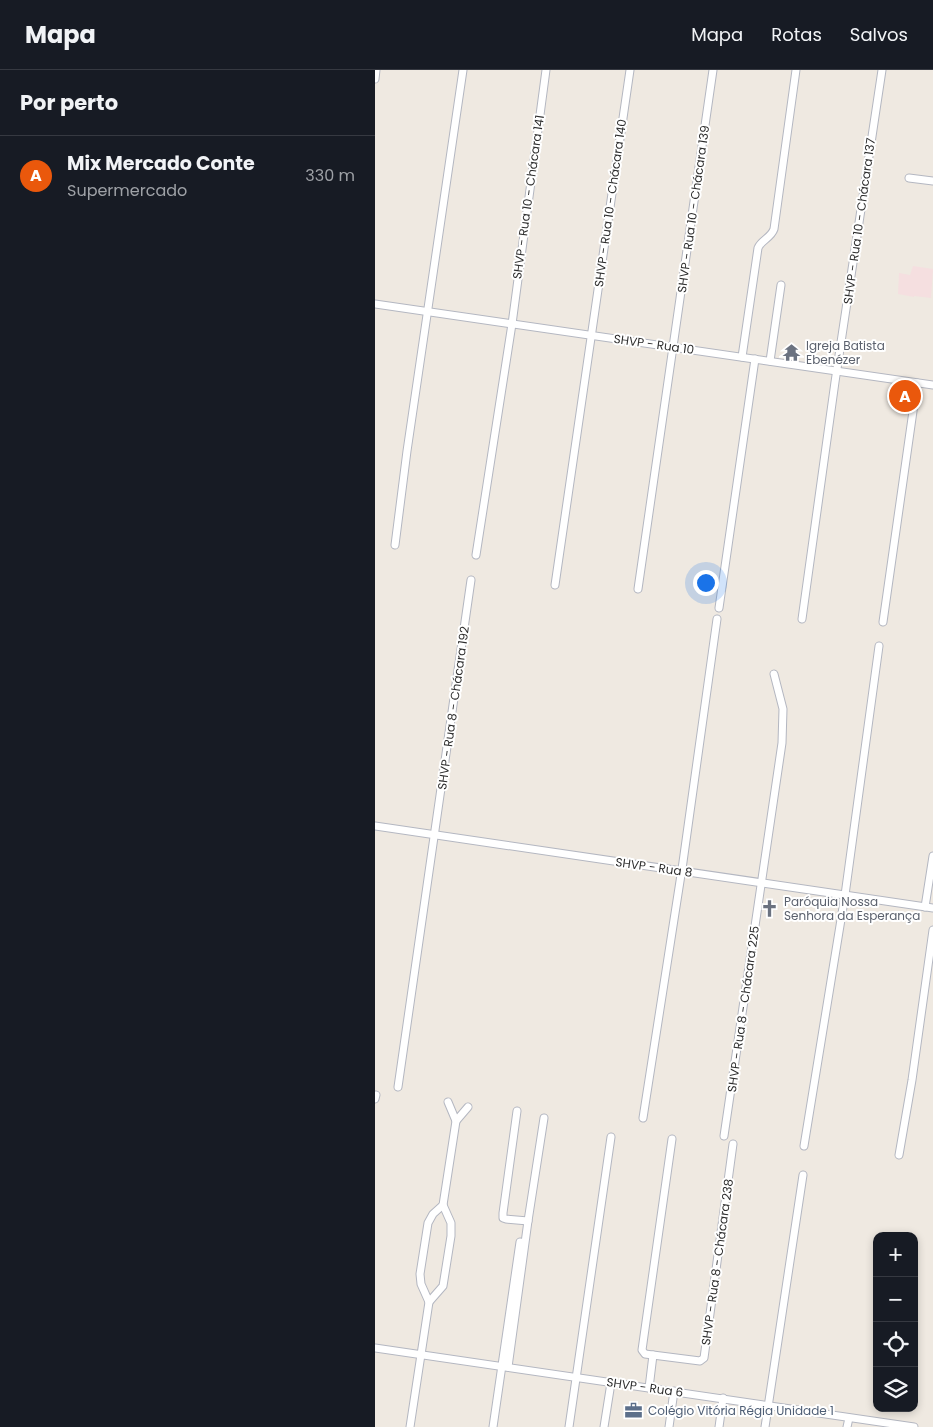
<!DOCTYPE html>
<html lang="pt">
<head>
<meta charset="utf-8">
<style>
	:root { --surface:#171b24; --page:#20242c; --text:#f1f3f6; --muted:#9ea1a6; --line:#363941; --accent:#ea580c }
	body { margin:0; font-family:Poppins,sans-serif; background:var(--page); color:var(--text) }
	.controls { position:absolute; right:15px; bottom:15px; display:grid; overflow:hidden; border-radius:10px; box-shadow:0 2px 8px #0003 }
	.controls button { width:45px; height:45px; display:grid; place-items:center; padding:0; border:0; border-bottom:1px solid var(--line); background:var(--surface); color:var(--text); font:25px sans-serif }
	.you { position:absolute; left:330px; top:512px; width:18px; height:18px; margin:-12px; border:4px solid #fff; border-radius:50%; background:#1a73e8; box-shadow:0 0 0 8px #1a73e833 }
	.badge { display:grid; place-items:center; width:32px; height:32px; border-radius:50%; background:var(--accent); color:#fff; font-size:16px; font-weight:700 }
	.pin { position:absolute; translate:-50% -50%; border:2px solid #fff; box-shadow:0 1px 5px #0006 }
	.list { margin:0; padding:0; list-style:none }
	h2 { display:flex; justify-content:space-between; align-items:center; height:65px; margin:0; padding:0 20px; font-size:21px }
	h2 small { font-size:16px; font-weight:400; color:var(--muted) }
	.list li { display:grid; grid-template-columns:32px 1fr auto; gap:15px; align-items:center; box-sizing:border-box; height:80px; padding:0 20px; border-top:1px solid var(--line) }
	.list b { display:block; font-size:19px; white-space:nowrap }
	.list p { margin:0; font-size:16px; white-space:nowrap; color:var(--muted) }
	.list em { font-size:16px; font-style:normal; color:var(--muted) }
	.icon { flex:none; width:28px; height:28px; fill:none; stroke:currentColor; stroke-width:2; stroke-linecap:round; stroke-linejoin:round }
	.map { position:relative; flex:none; width:558px; height:1357px; overflow:hidden }
	header { display:flex; align-items:center; gap:30px; box-sizing:border-box; height:70px; padding:0 25px; background:var(--surface); border-bottom:1px solid var(--line) }
	header strong { font-size:24px }
	nav { display:flex; gap:28px; margin-inline-start:auto; font-size:18px }
	main { display:flex }
	aside { flex:1; background:var(--surface) }
	.map>svg:first-child { display:block }
	.medical { fill:#f5dfe0 }
	.lines { fill:none; stroke-linecap:round; stroke-linejoin:round }
	.minor-casing { stroke:#b4b7c1; stroke-width:9 }
	.minor { stroke:#fff; stroke-width:7 }
	.labels { text-anchor:middle; dominant-baseline:central; stroke-width:4; stroke-linejoin:round; paint-order:stroke }
	.street-label { font-size:12px; fill:#2e2e2e; stroke:#fff }
	.worship-label { font-size:12px; fill:#5b616d; stroke:#fff; text-anchor:start }
	.service-label { font-size:12px; fill:#4e5e75; stroke:#fff; text-anchor:start }
</style>
</head>
<body>
<header>
<strong>Mapa</strong>
<nav><a>Mapa</a><a>Rotas</a><a>Salvos</a></nav>
</header>
<main>
<aside>
<h2>Por perto<small></small></h2>
<ul class="list">
<li><span class="badge">A</span><div><b>Mix Mercado Conte</b><p>Supermercado</p></div><em>330 m</em></li>
</ul>
</aside>
<div class="map">
<svg width="558" height="1357" viewBox="0 0 558 1357">
	<rect width="100%" height="100%" fill="#efe9e1"/>
	<polygon class="medical" points="538,196 558,199 556,228 539,226 539,227 523,224 524,203 535,205"/>
	<g class="lines">
		<defs>
			<g id="minor">
				<polyline points="0,9 1,0"/>
				<polyline points="534,108 558,111"/>
				<polyline points="0,234 558,315"/>
				<path d="M367,287L383,178C386,170 396,168 399,159L421,0"/>
				<polyline points="395,291 406,215"/>
				<polyline points="20,475 32,381 88,0"/>
				<polyline points="101,485 137,254 171,0"/>
				<polyline points="180,515 255,0"/>
				<polyline points="263,519 338,0"/>
				<polyline points="344,538 380,289"/>
				<polyline points="427,549 460,312 507,0"/>
				<polyline points="508,552 542,313"/>
				<polyline points="0,756 558,838"/>
				<polyline points="550,837 558,786"/>
				<polyline points="23,1017 96,510"/>
				<polyline points="0,1029 1,1025"/>
				<polyline points="73,1032 81,1051 93,1037"/>
				<polyline points="142,1041 128,1143 128,1148 131,1149 153,1151"/>
				<polyline points="268,1048 308,792 342,549"/>
				<polyline points="349,1066 407,673 408,639 399,604"/>
				<polyline points="297,1069 267,1280 270,1284 325,1291 329,1288 358,1074"/>
				<polyline points="429,1076 470,825 504,576"/>
				<polyline points="524,1085 537,1010 558,860"/>
				<polyline points="54,1232 68,1216 76,1166 76,1153 68,1135"/>
				<polyline points="0,1278 539,1357"/>
				<polyline points="133,1297 153,1151 169,1048"/>
				<polyline points="274,1318 278,1285"/>
				<polyline points="35,1357 54,1232 46,1214 45,1204 53,1153 58,1144 68,1135 81,1051"/>
				<polyline points="118,1357 145,1172"/>
				<polyline points="194,1357 236,1067"/>
				<polyline points="229,1357 236,1313"/>
				<polyline points="294,1357 299,1321"/>
				<polyline points="344,1357 348,1328"/>
				<polyline points="390,1357 428,1105"/>
				<polyline points="472,1357 474,1348"/>
			</g>
		</defs>
		<use href="#minor" class="minor-casing"/>
		<use href="#minor" class="minor"/>
	</g>
	<defs>
		<symbol id="temple-bare" viewBox="-9 -9 18 18"><path d="M0-6L5-2H3V0L6.5 2.5H4V6H1.5V3h-3V6H-4V2.5H-6.5L-3 0V-2H-5Z" fill="#6b7280" stroke="#fff" stroke-width="2.5" paint-order="stroke"/></symbol>
		<symbol id="church-bare" viewBox="-9 -9 18 18"><path d="M-1.2-6h2.4v3.5h3.3v2.4h-3.3V6h-2.4V-.1h-3.3v-2.4h3.3Z" fill="#6b7280" stroke="#fff" stroke-width="2.5" paint-order="stroke"/></symbol>
		<symbol id="office-bare" viewBox="-9 -9 18 18"><path d="M-6-3h4V-5.5h4V-3h4V5H-6ZM-1-4.5V-3h2v-1.5ZM-6 0V1H6V0Z" fill="#5c6f8a" stroke="#fff" stroke-width="2.5" paint-order="stroke"/></symbol>
	</defs>
	<g fill-rule="evenodd">
		<use href="#temple-bare" x="404" y="270" width="25" height="25"/>
		<use href="#church-bare" x="382" y="826" width="25" height="25"/>
		<use href="#office-bare" x="246" y="1328" width="25" height="25"/>
	</g>
	<g class="labels">
		<g class="street-label">
			<text transform="translate(153 127) rotate(-82)">SHVP - Rua 10 - Chácara 141</text>
			<text transform="translate(235 133) rotate(-82)">SHVP - Rua 10 - Chácara 140</text>
			<text transform="translate(318 139) rotate(-82)">SHVP - Rua 10 - Chácara 139</text>
			<text transform="translate(484 151) rotate(-82)">SHVP - Rua 10 - Chácara 137</text>
			<text transform="translate(279 274) rotate(8)">SHVP - Rua 10</text>
			<text transform="translate(78 638) rotate(-82)">SHVP - Rua 8 - Chácara 192</text>
			<text transform="translate(279 797) rotate(8)">SHVP - Rua 8</text>
			<text transform="translate(368 939) rotate(-82)">SHVP - Rua 8 - Chácara 225</text>
			<text transform="translate(342 1192) rotate(-82)">SHVP - Rua 8 - Chácara 238</text>
			<text transform="translate(270 1317) rotate(8)">SHVP - Rua 6</text>
		</g>
		<g class="worship-label">
			<text x="431" y="275">Igreja Batista<tspan x="431" dy="14">Ebenézer</tspan></text>
			<text x="409" y="831">Paróquia Nossa<tspan x="409" dy="14">Senhora da Esperança</tspan></text>
		</g>
		<g class="service-label">
			<text x="273" y="1340">Colégio Vitória Régia Unidade 1</text>
		</g>
	</g>
</svg>
<div class="controls">
<button>+</button>
<button>−</button>
<button><svg class="icon" aria-label="locate" viewBox="0 0 24 24"><circle cx="12" cy="12" r="6"/><path d="M12 2v4M12 18v4M2 12h4M18 12h4"/></svg></button>
<button><svg class="icon" aria-label="layers" viewBox="0 0 24 24"><path d="M12 4l9 5-9 5-9-5zM3 14l9 5 9-5"/></svg></button>
</div>
<div class="you"></div>
<div class="pin badge" style="left:530px;top:326px">A</div>
</div>
</main>
</body>
</html>
